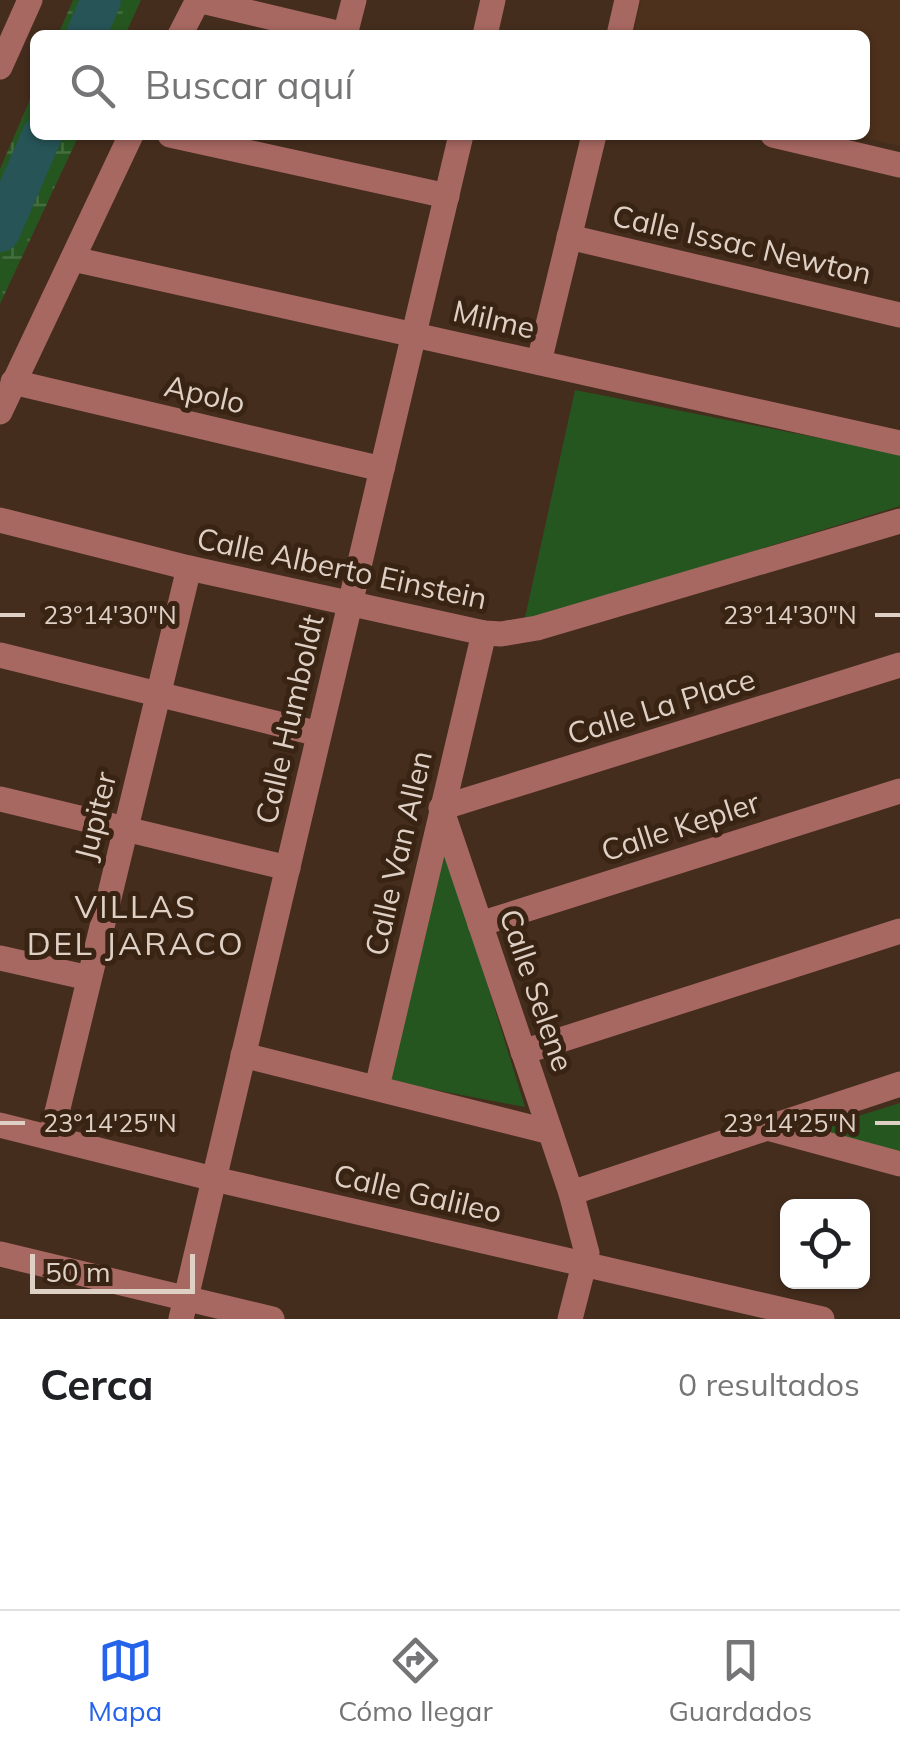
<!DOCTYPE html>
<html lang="es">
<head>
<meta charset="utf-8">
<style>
	:root { --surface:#fff; --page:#f2f2f2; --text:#202124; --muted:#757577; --line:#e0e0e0; --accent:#2563eb }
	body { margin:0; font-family:Mulish,sans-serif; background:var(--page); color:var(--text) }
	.controls { position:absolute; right:30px; bottom:30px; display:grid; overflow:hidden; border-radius:15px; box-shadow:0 2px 8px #0004 }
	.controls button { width:90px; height:90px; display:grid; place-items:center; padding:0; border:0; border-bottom:2px solid var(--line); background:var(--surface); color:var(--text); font:50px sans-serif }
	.scale { position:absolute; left:30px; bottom:25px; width:165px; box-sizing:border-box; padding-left:10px; border:5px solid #dfd0c6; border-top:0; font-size:28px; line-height:35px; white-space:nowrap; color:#dfd0c6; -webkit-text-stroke:8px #392313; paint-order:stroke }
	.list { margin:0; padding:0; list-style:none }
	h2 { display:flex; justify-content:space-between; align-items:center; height:130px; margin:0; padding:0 40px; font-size:42px }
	h2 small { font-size:32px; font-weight:400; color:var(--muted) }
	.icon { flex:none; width:55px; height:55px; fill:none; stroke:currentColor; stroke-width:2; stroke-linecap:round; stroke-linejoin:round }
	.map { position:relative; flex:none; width:900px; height:1319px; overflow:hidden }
	.search { position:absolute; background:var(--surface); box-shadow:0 2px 8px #0004; left:30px; right:30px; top:30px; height:110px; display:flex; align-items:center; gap:25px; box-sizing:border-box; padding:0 35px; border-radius:15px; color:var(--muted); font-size:38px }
	.sheet { height:290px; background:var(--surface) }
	nav { display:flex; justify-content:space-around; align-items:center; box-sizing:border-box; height:140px; border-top:2px solid var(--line); background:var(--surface); font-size:28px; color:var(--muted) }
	nav a { display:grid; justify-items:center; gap:5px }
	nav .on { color:var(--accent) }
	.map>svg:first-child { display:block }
	.built { fill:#4e311c }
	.wetland { fill:url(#wetland-marsh) }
	.park { fill:#265620 }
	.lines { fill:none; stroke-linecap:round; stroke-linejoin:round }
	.river { stroke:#265457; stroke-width:40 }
	.minor { stroke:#a86862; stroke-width:25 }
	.ticks { fill:none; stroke:#dfd0c6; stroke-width:4 }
	.labels { text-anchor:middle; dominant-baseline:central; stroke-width:10; stroke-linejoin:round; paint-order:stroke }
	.street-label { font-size:30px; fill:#dfd0c6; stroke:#392313 }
	.neighbourhood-label { font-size:32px; letter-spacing:2.5px; fill:#dfd0c6; stroke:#392313 }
	.ticks-label { font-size:25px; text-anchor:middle; fill:#dfd0c6; stroke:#392313; stroke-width:10; stroke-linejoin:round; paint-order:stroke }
</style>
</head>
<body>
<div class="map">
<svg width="900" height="1319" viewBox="0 0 900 1319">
	<defs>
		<pattern id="wetland-marsh" width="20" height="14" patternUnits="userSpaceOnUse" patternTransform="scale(2.5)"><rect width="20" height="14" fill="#265620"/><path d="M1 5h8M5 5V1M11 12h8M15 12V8" fill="none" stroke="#456d3f"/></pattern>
	</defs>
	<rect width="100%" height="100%" fill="#442d1d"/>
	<polygon class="built" points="641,0 900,0 900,146 853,135 865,135 865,35 633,35"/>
	<g class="wetland">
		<polygon points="73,0 141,0 125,35 58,35"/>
		<polygon points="35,88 35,135 79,135 0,304 0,169"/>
	</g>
	<g class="park">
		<polygon points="575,390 900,454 900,506 524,622"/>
		<polygon points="444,844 525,1107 389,1081"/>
		<polygon points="900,1103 900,1153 810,1131"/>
	</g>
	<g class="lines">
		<g class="river">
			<polyline points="86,35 101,0"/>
			<polyline points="0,232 42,135"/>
		</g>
		<g class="minor">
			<polyline points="198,0 345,35"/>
			<polyline points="180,35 198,0"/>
			<polyline points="345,35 354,0"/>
			<polyline points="485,35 493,0"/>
			<polyline points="619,35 627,0"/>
			<polyline points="0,67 30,0"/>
			<polyline points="170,135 447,196"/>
			<polyline points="773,135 900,165"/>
			<polyline points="569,237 900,315"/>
			<polyline points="73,259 900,443"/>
			<polyline points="539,362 594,135"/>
			<polyline points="13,382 382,469"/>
			<polyline points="0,412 131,135"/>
			<polyline points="0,520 189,568 484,633 501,634 537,628 900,521"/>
			<polyline points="0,655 319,734"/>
			<polyline points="0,799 288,868"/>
			<polyline points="480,924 900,791"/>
			<polyline points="0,958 89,978"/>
			<polyline points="523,1052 900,931"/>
			<polyline points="243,1055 550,1132"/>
			<polyline points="377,1087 484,633"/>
			<polyline points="0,1125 214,1179 822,1319"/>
			<polyline points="767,1128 900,1164"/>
			<polyline points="51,1137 189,568"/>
			<polyline points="571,1193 900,1084"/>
			<polyline points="0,1254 272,1319"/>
			<polyline points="181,1319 461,135"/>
			<polyline points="570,1319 587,1253 571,1193 441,808 900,665"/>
		</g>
	</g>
	<path class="ticks" d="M0,615H25M875,615H900M0,1123H25M875,1123H900"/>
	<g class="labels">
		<g class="street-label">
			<text transform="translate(742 244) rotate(13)">Calle Issac Newton</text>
			<text transform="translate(494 319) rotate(13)">Milme</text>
			<text transform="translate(205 394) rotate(13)">Apolo</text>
			<text transform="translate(342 568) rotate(12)">Calle Alberto Einstein</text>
			<text transform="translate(661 706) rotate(-17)">Calle La Place</text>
			<text transform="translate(289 719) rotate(-77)">Calle Humboldt</text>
			<text transform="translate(95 816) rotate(-76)">Jupiter</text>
			<text transform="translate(680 826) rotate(-18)">Calle Kepler</text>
			<text transform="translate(398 853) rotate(-77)">Calle Van Allen</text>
			<text transform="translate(537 990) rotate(71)">Calle Selene</text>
			<text transform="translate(418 1193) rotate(13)">Calle Galileo</text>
		</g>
		<g class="neighbourhood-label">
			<text x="136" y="906">VILLAS<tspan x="136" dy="37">DEL JARACO</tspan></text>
		</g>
	</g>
	<g class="ticks-label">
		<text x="110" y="624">23°14'30"N</text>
		<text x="790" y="624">23°14'30"N</text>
		<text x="110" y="1132">23°14'25"N</text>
		<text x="790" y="1132">23°14'25"N</text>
	</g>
</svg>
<div class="controls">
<button><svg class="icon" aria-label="locate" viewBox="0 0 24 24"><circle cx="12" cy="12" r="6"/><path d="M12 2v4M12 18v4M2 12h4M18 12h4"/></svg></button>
</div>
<div class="scale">50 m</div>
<div class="search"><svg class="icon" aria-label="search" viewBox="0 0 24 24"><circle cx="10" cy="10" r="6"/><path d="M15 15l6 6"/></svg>Buscar aquí</div>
</div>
<section class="sheet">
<h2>Cerca<small>0 resultados</small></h2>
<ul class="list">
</ul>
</section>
<nav>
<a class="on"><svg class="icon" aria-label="map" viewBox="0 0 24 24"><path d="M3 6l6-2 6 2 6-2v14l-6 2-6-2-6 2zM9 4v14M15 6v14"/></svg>Mapa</a>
<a><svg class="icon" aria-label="directions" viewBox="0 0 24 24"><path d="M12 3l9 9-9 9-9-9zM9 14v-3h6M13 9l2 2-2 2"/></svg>Cómo llegar</a>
<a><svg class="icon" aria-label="saved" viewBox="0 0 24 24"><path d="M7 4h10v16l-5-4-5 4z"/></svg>Guardados</a>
</nav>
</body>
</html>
